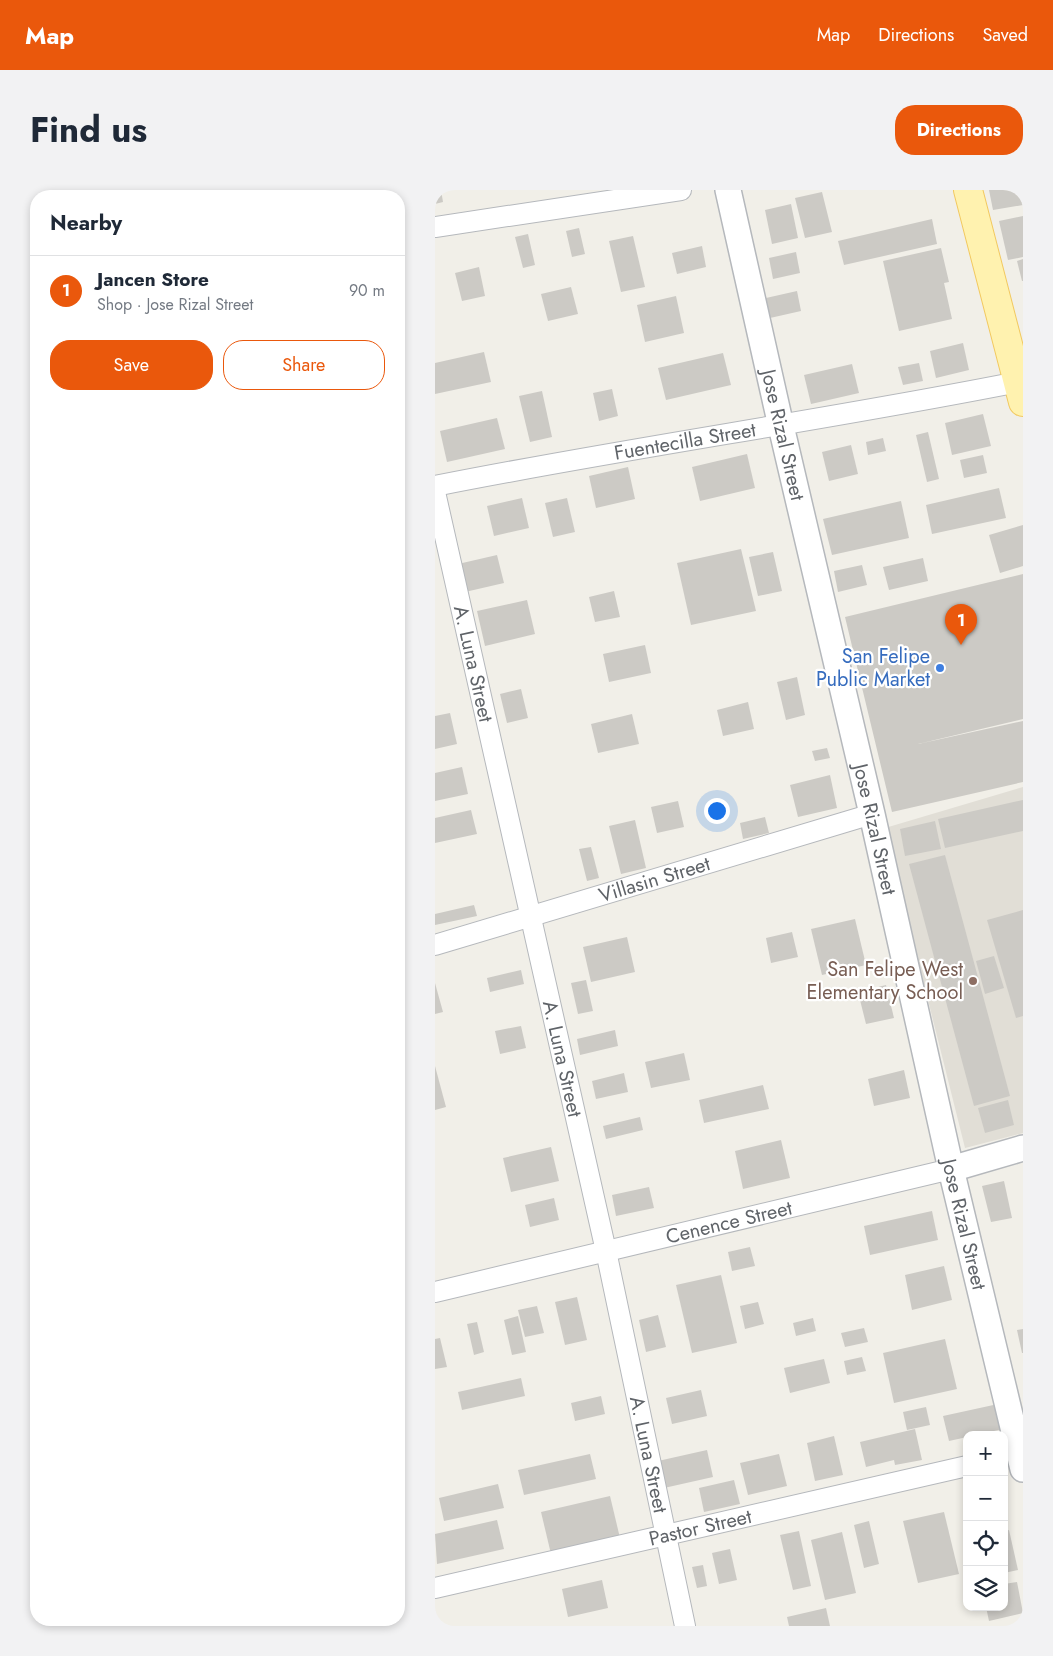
<!DOCTYPE html>
<html lang="en">
<head>
<meta charset="utf-8">
<style>
	:root { --surface:#fff; --page:#f2f2f3; --text:#1f2937; --muted:#747a83; --line:#e0e1e3; --accent:#ea580c }
	body { margin:0; font-family:Jost,sans-serif; background:var(--page); color:var(--text) }
	.controls { position:absolute; right:15px; bottom:15px; display:grid; overflow:hidden; border-radius:10px; box-shadow:0 2px 8px #0003 }
	.controls button { width:45px; height:45px; display:grid; place-items:center; padding:0; border:0; border-bottom:1px solid var(--line); background:var(--surface); color:var(--text); font:25px sans-serif }
	.you { position:absolute; left:281px; top:620px; width:18px; height:18px; margin:-12px; border:4px solid #fff; border-radius:50%; background:#1a73e8; box-shadow:0 0 0 8px #1a73e833 }
	.badge { display:grid; place-items:center; width:32px; height:32px; border-radius:50%; background:var(--accent); color:#fff; font-size:16px; font-weight:700 }
	.pin { position:absolute; translate:-50% -41px; filter:drop-shadow(0 1px 2px #0008) }
	.pin::after { content:''; position:absolute; top:26px; width:18px; height:15px; background:inherit; clip-path:polygon(0 0,100% 0,50% 100%) }
	.list { margin:0; padding:0; list-style:none }
	h2 { display:flex; justify-content:space-between; align-items:center; height:65px; margin:0; padding:0 20px; font-size:21px }
	h2 small { font-size:16px; font-weight:400; color:var(--muted) }
	.list li { display:grid; grid-template-columns:32px 1fr auto; gap:15px; align-items:center; box-sizing:border-box; height:70px; padding:0 20px; border-top:1px solid var(--line) }
	.list b { display:block; font-size:19px; white-space:nowrap }
	.list p { margin:0; font-size:16px; white-space:nowrap; color:var(--muted) }
	.list em { font-size:16px; font-style:normal; color:var(--muted) }
	.actions { display:flex; gap:10px; padding:15px 20px }
	.actions a { flex:1; padding:11px 0; border:1px solid var(--accent); border-radius:20px; text-align:center; font-size:18px; color:var(--accent) }
	.actions .main { background:var(--accent); color:#fff }
	.icon { flex:none; width:28px; height:28px; fill:none; stroke:currentColor; stroke-width:2; stroke-linecap:round; stroke-linejoin:round }
	.map { position:relative; flex:none; width:588px; height:1436px; overflow:hidden; border-radius:20px }
	header { display:flex; align-items:center; gap:30px; box-sizing:border-box; height:70px; padding:0 25px; background:var(--accent); color:#fff }
	header strong { font-size:24px }
	nav { display:flex; gap:28px; margin-inline-start:auto; font-size:18px }
	.intro { display:flex; align-items:center; justify-content:space-between; box-sizing:border-box; height:120px; padding:0 30px }
	h1 { margin:0; font-size:35px }
	.button { padding:12px 22px; border-radius:20px; background:var(--accent); color:#fff; font-size:18px; font-weight:700 }
	main { display:flex; gap:30px; padding:0 30px }
	aside { flex:1; background:var(--surface); border-radius:20px; box-shadow:0 2px 8px #0003 }
	.map>svg:first-child { display:block }
	.education { fill:#e1ded6 }
	.building { fill:#cccac5 }
	.lines { fill:none; stroke-linecap:round; stroke-linejoin:round }
	.minor-casing { stroke:#b5b8bc; stroke-width:22 }
	.tertiary-casing { stroke:#b5b8bc; stroke-width:28 }
	.primary-casing { stroke:#f2c960; stroke-width:30 }
	.minor { stroke:#fff; stroke-width:20 }
	.tertiary { stroke:#fff; stroke-width:25 }
	.primary { stroke:#fff2af; stroke-width:28 }
	.shop-dot { fill:#3f7fe0; stroke:#fff; stroke-width:2 }
	.education-dot { fill:#8d6e63; stroke:#fff; stroke-width:2 }
	.labels { text-anchor:middle; dominant-baseline:central; stroke-width:4.5; stroke-linejoin:round; paint-order:stroke }
	.street-label { font-size:20px; fill:#5f6368; stroke:#fff }
	.shop-label { font-size:20px; fill:#366cbe; stroke:#fff; text-anchor:end }
	.education-label { font-size:20px; fill:#785e54; stroke:#fff; text-anchor:end }
</style>
</head>
<body>
<header>
<strong>Map</strong>
<nav><a>Map</a><a>Directions</a><a>Saved</a></nav>
</header>
<div class="intro"><h1>Find us</h1><a class="button">Directions</a></div>
<main>
<aside>
<h2>Nearby<small></small></h2>
<ul class="list">
<li><span class="badge">1</span><div><b>Jancen Store</b><p>Shop · Jose Rizal Street</p></div><em>90 m</em></li>
</ul>
<div class="actions"><a class="main">Save</a><a>Share</a></div>
</aside>
<div class="map">
<svg width="588" height="1436" viewBox="0 0 588 1436">
	<rect width="100%" height="100%" fill="#f1efe8"/>
	<polygon class="education" points="588,597 588,943 530,958 450,638"/>
	<g class="building">
		<polygon points="0,0 6,0 8,12 0,14"/>
		<polygon points="554,0 588,0 588,15 558,20"/>
		<polygon points="387,2 397,42 370,48 360,8"/>
		<polygon points="356,14 363,48 337,54 330,20"/>
		<polygon points="588,26 588,67 573,70 564,31"/>
		<polygon points="497,29 502,54 409,75 403,51"/>
		<polygon points="144,38 150,64 137,67 131,41"/>
		<polygon points="93,44 100,75 88,78 80,47"/>
		<polygon points="198,46 210,97 186,102 174,51"/>
		<polygon points="267,56 271,77 242,84 237,63"/>
		<polygon points="506,58 514,92 509,93 517,129 464,141 448,71"/>
		<polygon points="361,62 365,83 338,89 334,68"/>
		<polygon points="588,69 588,91 587,91 582,71"/>
		<polygon points="44,77 50,106 27,111 20,83"/>
		<polygon points="136,97 143,124 113,131 106,104"/>
		<polygon points="362,101 366,121 335,128 331,108"/>
		<polygon points="241,106 249,143 210,152 202,115"/>
		<polygon points="528,153 534,180 501,188 495,161"/>
		<polygon points="49,162 56,192 0,204 0,173"/>
		<polygon points="288,163 296,195 231,210 223,178"/>
		<polygon points="484,173 488,191 468,195 463,177"/>
		<polygon points="417,174 424,203 376,214 369,185"/>
		<polygon points="177,199 183,226 164,231 158,203"/>
		<polygon points="107,201 117,247 95,252 84,206"/>
		<polygon points="548,224 556,256 517,265 510,233"/>
		<polygon points="62,228 70,259 12,272 5,241"/>
		<polygon points="493,242 504,289 492,292 481,245"/>
		<polygon points="448,248 451,261 433,265 431,252"/>
		<polygon points="416,255 423,284 394,291 387,262"/>
		<polygon points="312,264 320,298 265,311 257,277"/>
		<polygon points="548,265 552,283 529,288 525,270"/>
		<polygon points="193,277 200,309 161,318 154,286"/>
		<polygon points="564,298 571,328 497,344 491,315"/>
		<polygon points="87,308 94,338 59,346 52,316"/>
		<polygon points="132,308 140,342 118,347 110,313"/>
		<polygon points="466,311 474,348 397,365 388,329"/>
		<polygon points="588,335 588,376 565,383 554,345"/>
		<polygon points="306,359 321,421 256,435 242,373"/>
		<polygon points="338,362 347,401 323,406 314,367"/>
		<polygon points="62,365 69,393 30,402 23,374"/>
		<polygon points="488,368 493,391 454,400 448,377"/>
		<polygon points="427,375 432,395 403,402 399,381"/>
		<polygon points="588,384 588,529 483,554 588,531 588,592 457,622 410,427"/>
		<polygon points="179,401 185,427 160,432 154,407"/>
		<polygon points="92,410 100,444 50,456 42,421"/>
		<polygon points="210,455 216,483 174,492 168,464"/>
		<polygon points="362,487 370,525 351,530 342,492"/>
		<polygon points="86,499 93,528 72,533 65,504"/>
		<polygon points="313,512 319,539 288,546 282,520"/>
		<polygon points="15,523 22,554 0,559 0,526"/>
		<polygon points="197,524 204,554 163,563 156,534"/>
		<polygon points="392,558 395,568 380,571 377,561"/>
		<polygon points="27,577 33,604 0,611 0,583"/>
		<polygon points="395,585 402,618 363,627 355,595"/>
		<polygon points="588,610 588,641 510,658 503,629"/>
		<polygon points="243,611 249,637 222,643 216,617"/>
		<polygon points="36,620 42,644 0,653 0,628"/>
		<polygon points="330,627 334,643 308,649 305,633"/>
		<polygon points="200,630 211,678 186,684 174,636"/>
		<polygon points="500,631 506,659 470,666 465,639"/>
		<polygon points="156,657 164,688 152,691 144,659"/>
		<polygon points="510,665 575,906 539,916 474,674"/>
		<polygon points="39,715 42,726 0,735 0,724"/>
		<polygon points="588,720 588,826 581,828 552,730"/>
		<polygon points="420,729 431,775 387,785 376,739"/>
		<polygon points="357,742 363,767 336,773 331,748"/>
		<polygon points="192,747 200,782 156,792 148,757"/>
		<polygon points="559,766 569,798 550,804 541,771"/>
		<polygon points="86,780 89,794 55,802 52,788"/>
		<polygon points="151,790 158,821 143,824 136,793"/>
		<polygon points="0,793 8,822 0,824"/>
		<polygon points="451,795 459,828 431,834 423,802"/>
		<polygon points="86,836 91,858 65,864 60,841"/>
		<polygon points="180,840 183,856 145,865 142,849"/>
		<polygon points="249,863 255,890 216,898 210,872"/>
		<polygon points="0,876 11,917 0,920"/>
		<polygon points="469,880 475,908 439,916 433,889"/>
		<polygon points="189,883 193,902 161,909 157,891"/>
		<polygon points="328,895 334,919 269,933 264,910"/>
		<polygon points="573,910 579,935 550,943 543,918"/>
		<polygon points="205,927 208,940 171,949 168,936"/>
		<polygon points="346,950 355,988 308,999 300,961"/>
		<polygon points="116,957 124,991 76,1002 68,968"/>
		<polygon points="569,991 577,1028 556,1032 547,996"/>
		<polygon points="214,997 219,1018 181,1026 177,1005"/>
		<polygon points="119,1008 124,1030 95,1037 90,1015"/>
		<polygon points="497,1021 503,1050 435,1065 429,1036"/>
		<polygon points="315,1057 320,1076 297,1081 293,1062"/>
		<polygon points="509,1076 517,1110 477,1120 470,1085"/>
		<polygon points="286,1085 302,1153 257,1163 241,1095"/>
		<polygon points="142,1107 152,1150 130,1155 120,1112"/>
		<polygon points="323,1112 329,1134 310,1139 305,1116"/>
		<polygon points="102,1116 109,1143 90,1147 83,1120"/>
		<polygon points="223,1125 231,1157 211,1162 204,1130"/>
		<polygon points="83,1126 91,1162 77,1165 69,1130"/>
		<polygon points="378,1128 381,1141 361,1146 358,1133"/>
		<polygon points="42,1132 49,1162 39,1165 32,1134"/>
		<polygon points="429,1138 433,1152 410,1157 406,1143"/>
		<polygon points="588,1139 588,1163 587,1163 582,1140"/>
		<polygon points="5,1148 12,1177 0,1179 0,1149"/>
		<polygon points="510,1149 522,1199 459,1213 448,1163"/>
		<polygon points="427,1167 431,1181 412,1185 409,1171"/>
		<polygon points="389,1169 395,1193 355,1203 349,1178"/>
		<polygon points="86,1188 90,1206 27,1220 23,1202"/>
		<polygon points="266,1200 272,1226 237,1234 231,1208"/>
		<polygon points="166,1206 170,1224 140,1231 136,1213"/>
		<polygon points="563,1214 568,1239 541,1245 532,1245 532,1247 514,1251 508,1226"/>
		<polygon points="491,1217 495,1235 472,1240 468,1222"/>
		<polygon points="480,1239 487,1270 460,1275 459,1270 431,1277 425,1252"/>
		<polygon points="399,1246 408,1285 380,1291 372,1253"/>
		<polygon points="272,1260 278,1287 229,1298 223,1271"/>
		<polygon points="155,1264 161,1289 89,1305 83,1280"/>
		<polygon points="344,1264 352,1296 313,1305 305,1273"/>
		<polygon points="299,1290 305,1314 269,1322 264,1298"/>
		<polygon points="63,1294 69,1318 9,1331 4,1308"/>
		<polygon points="175,1306 185,1348 116,1364 106,1322"/>
		<polygon points="509,1322 524,1384 483,1393 468,1331"/>
		<polygon points="62,1330 69,1359 2,1374 0,1344"/>
		<polygon points="434,1331 444,1374 429,1378 419,1335"/>
		<polygon points="574,1340 583,1380 569,1383 569,1341"/>
		<polygon points="364,1341 376,1396 358,1400 345,1345"/>
		<polygon points="407,1342 421,1403 390,1410 376,1350"/>
		<polygon points="295,1359 302,1390 284,1394 277,1363"/>
		<polygon points="268,1375 272,1396 262,1398 257,1377"/>
		<polygon points="167,1390 173,1418 133,1427 127,1399"/>
		<polygon points="582,1392 588,1423 554,1431 551,1417 569,1417 569,1394"/>
		<polygon points="391,1418 395,1436 354,1436 352,1427"/>
	</g>
	<g class="lines">
		<defs>
			<g id="minor">
				<polyline points="0,37 246,0"/>
				<path id="s1" d="M0,296C195,257 393,230 588,191"/>
				<path id="s2" d="M0,302L171,1061L250,1436"/>
				<path id="s3" d="M0,755L437,624"/>
				<path id="s4" d="M0,1102L516,979"/>
				<path id="s5" d="M0,1398L532,1276"/>
			</g>
			<g id="tertiary">
				<path id="s6" d="M293,0L346,236L437,624L516,979L588,1279"/>
				<polyline points="516,979 588,958"/>
			</g>
			<polyline id="primary" points="533,0 588,212"/>
		</defs>
		<use href="#minor" class="minor-casing"/>
		<use href="#tertiary" class="tertiary-casing"/>
		<use href="#primary" class="primary-casing"/>
		<use href="#minor" class="minor"/>
		<use href="#tertiary" class="tertiary"/>
		<use href="#primary" class="primary"/>
	</g>
	<circle class="shop-dot" cx="505" cy="478" r="5"/>
	<circle class="education-dot" cx="538" cy="791" r="5"/>
	<g class="labels">
		<g class="street-label">
			<text stroke="none"><textPath href="#s6" startOffset="251">Jose Rizal Street</textPath></text>
			<text stroke="none"><textPath href="#s1" startOffset="254">Fuentecilla Street</textPath></text>
			<text stroke="none"><textPath href="#s2" startOffset="176">A. Luna Street</textPath></text>
			<text stroke="none"><textPath href="#s6" startOffset="656">Jose Rizal Street</textPath></text>
			<text stroke="none"><textPath href="#s3" startOffset="229">Villasin Street</textPath></text>
			<text stroke="none"><textPath href="#s2" startOffset="581">A. Luna Street</textPath></text>
			<text stroke="none"><textPath href="#s4" startOffset="302">Cenence Street</textPath></text>
			<text stroke="none"><textPath href="#s6" startOffset="1061">Jose Rizal Street</textPath></text>
			<text stroke="none"><textPath href="#s2" startOffset="986">A. Luna Street</textPath></text>
			<text stroke="none"><textPath href="#s5" startOffset="272">Pastor Street</textPath></text>
		</g>
		<g class="shop-label">
			<text x="495" y="466">San Felipe<tspan x="495" dy="23">Public Market</tspan></text>
		</g>
		<g class="education-label">
			<text x="528" y="779">San Felipe West<tspan x="528" dy="23">Elementary School</tspan></text>
		</g>
	</g>
</svg>
<div class="controls">
<button>+</button>
<button>−</button>
<button><svg class="icon" aria-label="locate" viewBox="0 0 24 24"><circle cx="12" cy="12" r="6"/><path d="M12 2v4M12 18v4M2 12h4M18 12h4"/></svg></button>
<button><svg class="icon" aria-label="layers" viewBox="0 0 24 24"><path d="M12 4l9 5-9 5-9-5zM3 14l9 5 9-5"/></svg></button>
</div>
<div class="you"></div>
<div class="pin badge" style="left:526px;top:455px">1</div>
</div>
</main>
</body>
</html>
